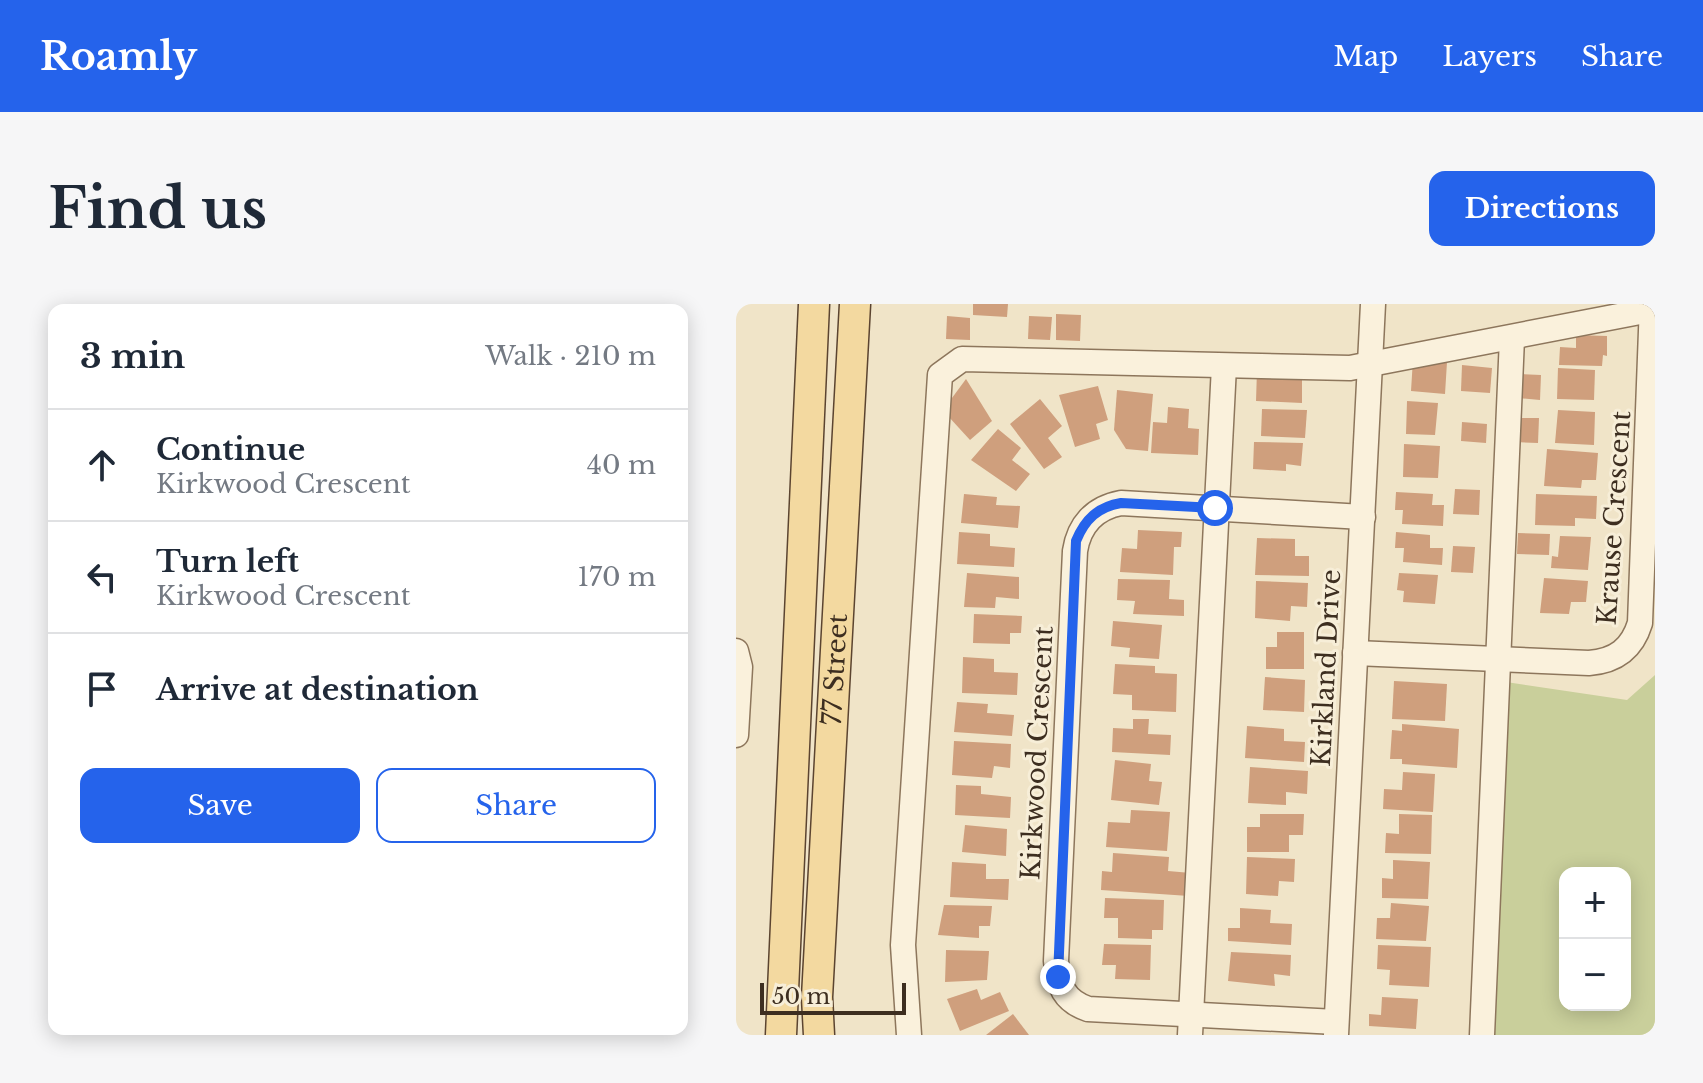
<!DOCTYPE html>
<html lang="en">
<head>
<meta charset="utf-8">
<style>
	:root { --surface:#fff; --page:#f6f6f7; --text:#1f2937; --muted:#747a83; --line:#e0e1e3; --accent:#2563eb }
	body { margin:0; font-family:"Libre Baskerville",serif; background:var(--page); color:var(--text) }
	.controls { position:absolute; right:24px; bottom:24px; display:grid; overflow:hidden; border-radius:16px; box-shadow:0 4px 20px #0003 }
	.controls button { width:72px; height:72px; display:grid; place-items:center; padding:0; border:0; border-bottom:2px solid var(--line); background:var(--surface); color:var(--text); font:40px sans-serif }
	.scale { position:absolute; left:24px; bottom:20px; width:146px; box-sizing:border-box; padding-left:8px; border:4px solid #3d2e20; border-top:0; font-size:22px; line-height:28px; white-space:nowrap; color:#3d2e20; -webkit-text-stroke:6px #f7eed8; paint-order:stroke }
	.stop { position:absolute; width:24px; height:24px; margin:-18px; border:6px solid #2563eb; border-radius:50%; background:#fff }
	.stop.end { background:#2563eb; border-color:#fff; box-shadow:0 2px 8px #0008 }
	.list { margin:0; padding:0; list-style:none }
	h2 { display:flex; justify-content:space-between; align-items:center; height:104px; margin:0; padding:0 32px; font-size:34px }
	h2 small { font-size:26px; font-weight:400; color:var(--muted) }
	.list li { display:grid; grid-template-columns:52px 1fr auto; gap:24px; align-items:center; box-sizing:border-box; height:112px; padding:0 32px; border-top:2px solid var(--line) }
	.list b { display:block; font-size:30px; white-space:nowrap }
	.list p { margin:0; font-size:26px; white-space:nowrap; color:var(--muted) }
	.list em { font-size:26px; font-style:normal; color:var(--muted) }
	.actions { display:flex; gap:16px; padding:24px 32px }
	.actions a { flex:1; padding:18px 0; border:2px solid var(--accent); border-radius:16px; text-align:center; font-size:28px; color:var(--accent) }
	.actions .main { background:var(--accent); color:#fff }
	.icon { flex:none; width:44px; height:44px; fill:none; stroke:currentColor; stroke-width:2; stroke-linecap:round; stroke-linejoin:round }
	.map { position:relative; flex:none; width:919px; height:731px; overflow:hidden; border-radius:16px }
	header { display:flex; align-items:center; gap:48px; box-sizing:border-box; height:112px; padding:0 40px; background:var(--accent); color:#fff }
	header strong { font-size:38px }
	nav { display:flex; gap:44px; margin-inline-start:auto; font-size:28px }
	.intro { display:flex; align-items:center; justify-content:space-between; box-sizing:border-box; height:192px; padding:0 48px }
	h1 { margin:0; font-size:56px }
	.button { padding:20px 36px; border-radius:16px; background:var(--accent); color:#fff; font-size:28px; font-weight:700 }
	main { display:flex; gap:48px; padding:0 48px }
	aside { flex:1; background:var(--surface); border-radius:16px; box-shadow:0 4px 20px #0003 }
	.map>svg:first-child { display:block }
	.green { fill:#c9cf9b; fill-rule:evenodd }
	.building { fill:#cf9f7d }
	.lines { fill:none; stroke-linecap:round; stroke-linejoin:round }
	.minor-casing { stroke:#8d765c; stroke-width:27 }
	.major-casing { stroke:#5b4430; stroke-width:33 }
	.minor { stroke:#faf1dc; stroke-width:24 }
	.major { stroke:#f3d9a0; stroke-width:30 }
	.route { stroke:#2563eb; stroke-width:10 }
	.labels { text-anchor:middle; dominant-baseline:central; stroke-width:6; stroke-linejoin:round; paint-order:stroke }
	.street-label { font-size:26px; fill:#3d2e20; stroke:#f7eed8 }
</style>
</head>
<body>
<header>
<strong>Roamly</strong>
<nav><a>Map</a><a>Layers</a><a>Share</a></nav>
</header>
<div class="intro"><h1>Find us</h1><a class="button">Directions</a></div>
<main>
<aside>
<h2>3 min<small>Walk · 210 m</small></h2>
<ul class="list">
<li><svg class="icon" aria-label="ahead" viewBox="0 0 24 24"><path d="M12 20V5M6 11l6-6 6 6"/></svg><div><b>Continue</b><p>Kirkwood Crescent</p></div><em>40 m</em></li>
<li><svg class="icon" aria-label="left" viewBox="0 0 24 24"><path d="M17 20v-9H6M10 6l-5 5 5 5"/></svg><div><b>Turn left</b><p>Kirkwood Crescent</p></div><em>170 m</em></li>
<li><svg class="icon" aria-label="arrive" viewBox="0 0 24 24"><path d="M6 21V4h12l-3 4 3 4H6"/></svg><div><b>Arrive at destination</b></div></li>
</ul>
<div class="actions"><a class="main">Save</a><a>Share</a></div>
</aside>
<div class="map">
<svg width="919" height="731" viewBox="0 0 919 731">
	<rect width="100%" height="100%" fill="#f0e4c8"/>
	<path class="green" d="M919,371V731H755L770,378L891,396ZM829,569H889V701H829Z"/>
	<g class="building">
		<polygon points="237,0 272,0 271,13 237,11"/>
		<polygon points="320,10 345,11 344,37 320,36"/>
		<polygon points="211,12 234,14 234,36 210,35"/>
		<polygon points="293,12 316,13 314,36 292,35"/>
		<polygon points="840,31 871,32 871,52 867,51 866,62 823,61 824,43 840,44"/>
		<polygon points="677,55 711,58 709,90 675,87"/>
		<polygon points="726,61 756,64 754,89 725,87"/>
		<polygon points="822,64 859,66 858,96 821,95"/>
		<polygon points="521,66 566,68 566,99 520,97"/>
		<polygon points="782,70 805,71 804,96 781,94"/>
		<polygon points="230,75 256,117 234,136 212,112 213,98"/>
		<polygon points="362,82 372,116 360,120 364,135 339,143 323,91"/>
		<polygon points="381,86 417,90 412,147 390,145 378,126"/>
		<polygon points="304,95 326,122 312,134 326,153 308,165 274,120"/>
		<polygon points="671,97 702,99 699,131 670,130"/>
		<polygon points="432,103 453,105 452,124 463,125 462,151 415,149 417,118 431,119"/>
		<polygon points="526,105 571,106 569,134 525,132"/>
		<polygon points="822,106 859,108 858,141 819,139"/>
		<polygon points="779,114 803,114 802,139 778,138"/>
		<polygon points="726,118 751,120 750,139 725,137"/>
		<polygon points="262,125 285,144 276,156 294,170 280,187 235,156"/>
		<polygon points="518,138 567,139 565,162 550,160 550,167 517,165"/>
		<polygon points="668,140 704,142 702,174 667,173"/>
		<polygon points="811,145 862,149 860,176 846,176 845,184 808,182"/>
		<polygon points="719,185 744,186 743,211 717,210"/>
		<polygon points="660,188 697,190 696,201 708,201 707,222 666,220 667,206 659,206"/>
		<polygon points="228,190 261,193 260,201 284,202 282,224 225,219"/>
		<polygon points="800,190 861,192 860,215 839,214 839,222 799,221"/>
		<polygon points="402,226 446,228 445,243 438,243 437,271 384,268 386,244 401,245"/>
		<polygon points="223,228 254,230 254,242 279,244 278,263 221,260"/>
		<polygon points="660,228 694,231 694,244 707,244 706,261 667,258 668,244 659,244"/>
		<polygon points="782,229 814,230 813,251 781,250"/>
		<polygon points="824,232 855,233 852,266 815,264 816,252 822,253"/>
		<polygon points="521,234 559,235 559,252 573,252 573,272 519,271"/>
		<polygon points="717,242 739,243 737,269 715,268"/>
		<polygon points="231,269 283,273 283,295 260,293 259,304 228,303"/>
		<polygon points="663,269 702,271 699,300 667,298 668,287 661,286"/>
		<polygon points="808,274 852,277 850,298 835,298 833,310 804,309"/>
		<polygon points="382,275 434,276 433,295 448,296 448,312 397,310 399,297 381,296"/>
		<polygon points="520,277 572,279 571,303 555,302 554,317 519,314"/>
		<polygon points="238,310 286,312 285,329 274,329 274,340 237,339"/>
		<polygon points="377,317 426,321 423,355 393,353 394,344 375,342"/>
		<polygon points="541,328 568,328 568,365 530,365 530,343 541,343"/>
		<polygon points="227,353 258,355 258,368 282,369 281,391 226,389"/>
		<polygon points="379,360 419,362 419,369 441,370 440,408 396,406 396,391 377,390"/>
		<polygon points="529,373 569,376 568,408 527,406"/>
		<polygon points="658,377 711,380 709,417 656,415"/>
		<polygon points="221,398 252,400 251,409 278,411 276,432 218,428"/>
		<polygon points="397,415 413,415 412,430 435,431 434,451 376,448 377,424 397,425"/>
		<polygon points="666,420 723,425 721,464 666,460 666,455 654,455 656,426 666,427"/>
		<polygon points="511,422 548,425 548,437 569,438 568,458 509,454"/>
		<polygon points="218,437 275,440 274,464 258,462 256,474 216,471"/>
		<polygon points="379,456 415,460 413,477 426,478 423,501 375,496"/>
		<polygon points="514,463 572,467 571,490 550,488 550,501 512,499"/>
		<polygon points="667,468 699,470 697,508 647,505 648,485 666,486"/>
		<polygon points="220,481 245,482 245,490 275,493 274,514 219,511"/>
		<polygon points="395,506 434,508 431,547 370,543 372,518 394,519"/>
		<polygon points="524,510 568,510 567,531 553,531 553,548 511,548 511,523 524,523"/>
		<polygon points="663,510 696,511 695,550 649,549 650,529 663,530"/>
		<polygon points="229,521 271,525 270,552 226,548"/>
		<polygon points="377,549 433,553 432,567 455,569 453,592 365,586 366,567 376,568"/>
		<polygon points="511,553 559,555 558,578 543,577 542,592 510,590"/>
		<polygon points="657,556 694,558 692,595 646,594 646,574 657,575"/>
		<polygon points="216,558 250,560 250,575 273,575 272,596 214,593"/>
		<polygon points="369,594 428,596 427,626 416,626 416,635 382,634 382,614 368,614"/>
		<polygon points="655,599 693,602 690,637 640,635 641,614 654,614"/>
		<polygon points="208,601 256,602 254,622 243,622 243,634 202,631"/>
		<polygon points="504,604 535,606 534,619 556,620 555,641 492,637 492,624 504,624"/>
		<polygon points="368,640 415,641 414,676 379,675 380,661 366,661"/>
		<polygon points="642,641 695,643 693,683 653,681 654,666 641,665"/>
		<polygon points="210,646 253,647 251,676 209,678"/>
		<polygon points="495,648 555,651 554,672 538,670 539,682 492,677"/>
		<polygon points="241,685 245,696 264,688 273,707 224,727 211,695"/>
		<polygon points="646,693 682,695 680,725 633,722 633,710 645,711"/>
		<polygon points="277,710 293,731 250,731"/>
	</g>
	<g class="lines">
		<defs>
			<g id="minor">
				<polyline points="0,347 4,363 0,431"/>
				<path d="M619,349L853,359C880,357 896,345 904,319L916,0"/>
				<path d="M600,718L352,705C328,697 322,681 320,657L339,247C343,221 358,204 385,199L627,213"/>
				<polyline points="173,731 167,641 204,71 226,55 614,64 919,5"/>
				<polyline points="454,731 488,62"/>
				<polyline points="600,731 637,0"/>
				<polyline points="746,731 776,34"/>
			</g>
			<g id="major">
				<polyline points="45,731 78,0"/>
				<path id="s1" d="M83,731L81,693L119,0"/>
			</g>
		</defs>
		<use href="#minor" class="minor-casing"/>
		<use href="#major" class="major-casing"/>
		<use href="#minor" class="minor"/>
		<use href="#major" class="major"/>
	</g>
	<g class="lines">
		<path class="route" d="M322,673L340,237C349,215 362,203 385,199L479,204"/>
	</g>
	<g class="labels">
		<g class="street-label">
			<text transform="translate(878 214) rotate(-86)">Krause Crescent</text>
			<text transform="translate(590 364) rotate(-87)">Kirkland Drive</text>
			<text stroke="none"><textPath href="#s1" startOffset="366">77 Street</textPath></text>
			<text transform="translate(301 449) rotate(-87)">Kirkwood Crescent</text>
		</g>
	</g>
</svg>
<div class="controls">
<button>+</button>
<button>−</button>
</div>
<div class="scale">50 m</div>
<div class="stop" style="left:479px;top:204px"></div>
<div class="stop end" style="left:322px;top:673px"></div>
</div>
</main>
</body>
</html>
